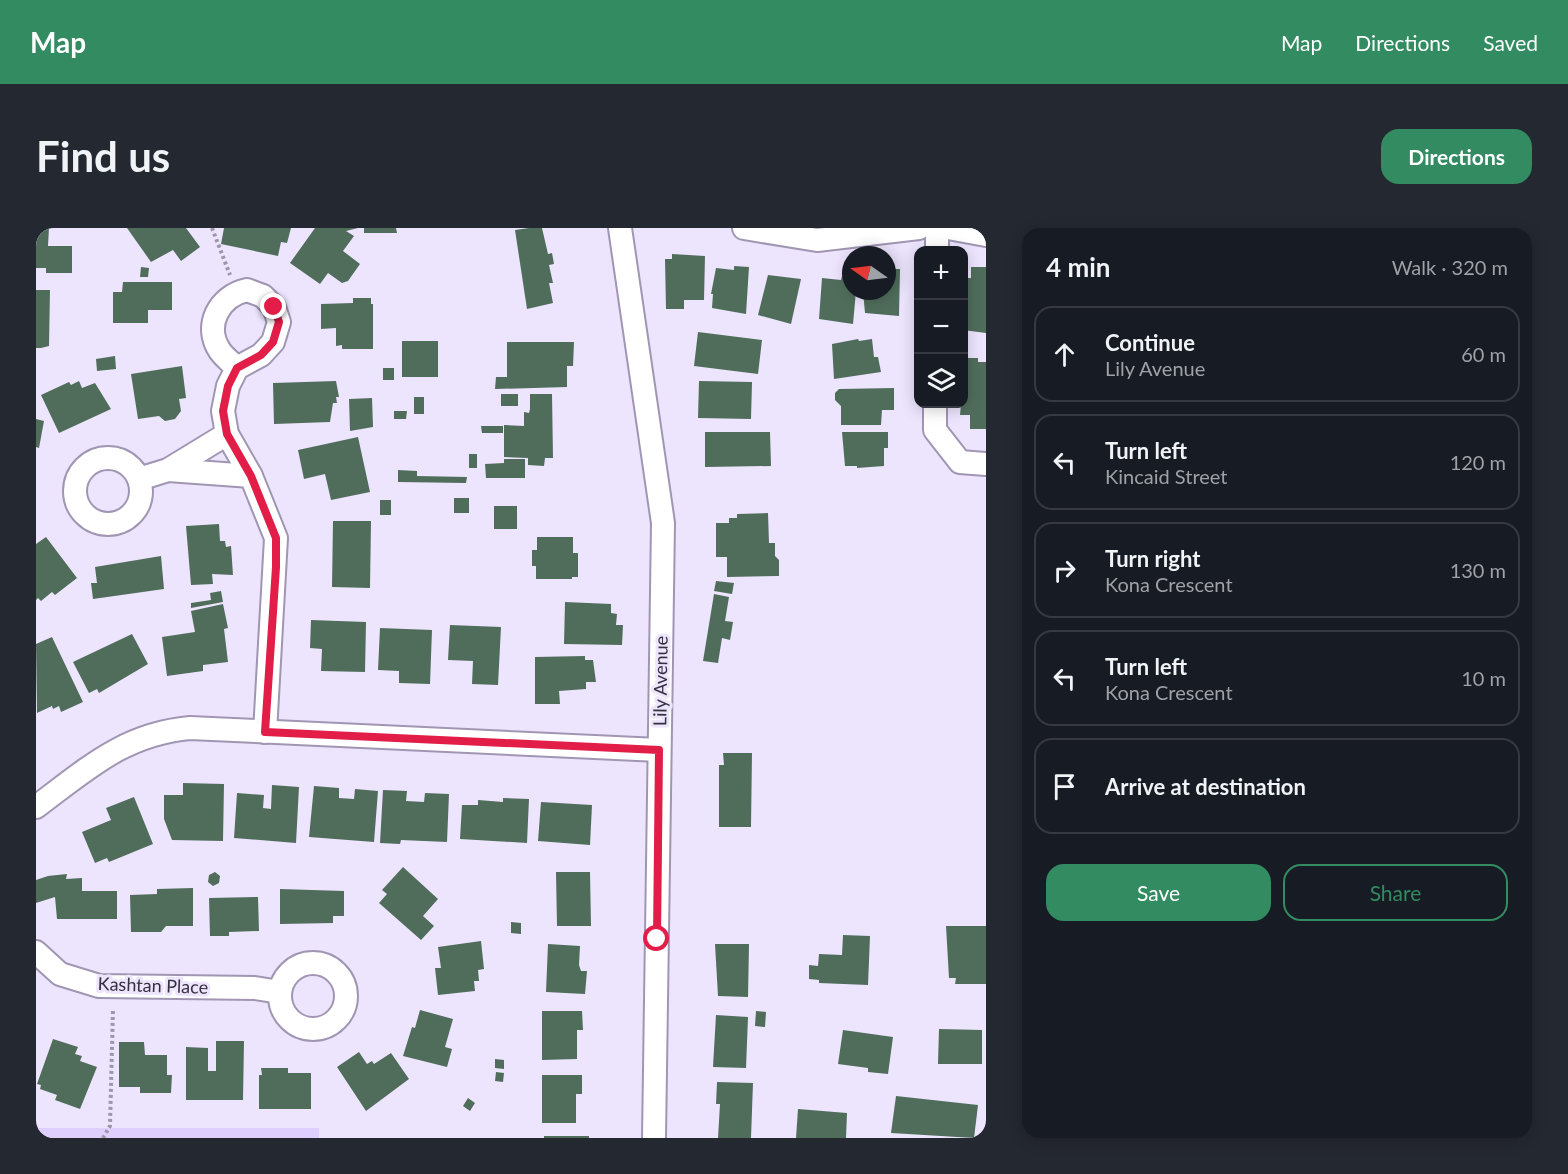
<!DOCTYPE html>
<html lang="en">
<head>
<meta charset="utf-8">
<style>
	:root { --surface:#171b24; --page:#242831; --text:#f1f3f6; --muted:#9ea1a6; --line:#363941; --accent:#328b61 }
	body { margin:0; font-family:Lato,sans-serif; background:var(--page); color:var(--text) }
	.controls { position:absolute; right:18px; top:18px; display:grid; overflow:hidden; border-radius:12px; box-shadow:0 3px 15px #0003 }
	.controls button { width:54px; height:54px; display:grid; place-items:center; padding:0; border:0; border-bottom:2px solid var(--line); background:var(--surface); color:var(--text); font:30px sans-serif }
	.compass { position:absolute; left:806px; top:18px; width:54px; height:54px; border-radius:50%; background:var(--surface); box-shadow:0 3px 15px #0003; rotate:284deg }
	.stop { position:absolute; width:18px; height:18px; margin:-14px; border:4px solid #e11d48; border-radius:50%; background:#fff }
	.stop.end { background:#e11d48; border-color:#fff; box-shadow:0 2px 6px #0008 }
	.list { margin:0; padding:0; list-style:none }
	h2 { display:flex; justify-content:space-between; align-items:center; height:78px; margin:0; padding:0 24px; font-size:26px }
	h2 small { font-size:20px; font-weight:400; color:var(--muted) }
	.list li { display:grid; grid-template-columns:39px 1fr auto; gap:18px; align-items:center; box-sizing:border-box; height:96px; margin:0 12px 12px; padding:0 12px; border:2px solid var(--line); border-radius:18px }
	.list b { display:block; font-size:22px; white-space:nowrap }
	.list p { margin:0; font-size:20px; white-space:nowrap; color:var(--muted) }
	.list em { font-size:20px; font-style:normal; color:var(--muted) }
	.actions { display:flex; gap:12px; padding:18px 24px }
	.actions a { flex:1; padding:14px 0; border:2px solid var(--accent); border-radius:18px; text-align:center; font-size:21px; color:var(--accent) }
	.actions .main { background:var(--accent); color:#fff }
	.icon { flex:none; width:33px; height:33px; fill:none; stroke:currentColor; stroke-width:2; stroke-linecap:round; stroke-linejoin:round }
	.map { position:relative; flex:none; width:950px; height:910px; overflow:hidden; border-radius:18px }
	header { display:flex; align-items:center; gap:36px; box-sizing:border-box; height:84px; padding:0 30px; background:var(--accent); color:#fff }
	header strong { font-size:28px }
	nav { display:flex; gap:33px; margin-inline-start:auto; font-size:21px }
	.intro { display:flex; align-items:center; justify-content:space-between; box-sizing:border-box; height:144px; padding:0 36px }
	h1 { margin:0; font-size:42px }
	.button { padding:15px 27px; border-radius:18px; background:var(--accent); color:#fff; font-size:21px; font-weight:700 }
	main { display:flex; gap:36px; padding:0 36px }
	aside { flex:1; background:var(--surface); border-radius:18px; box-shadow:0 3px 15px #0003 }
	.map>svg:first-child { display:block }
	.green { fill:#dfcfff }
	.building { fill:#506d5c }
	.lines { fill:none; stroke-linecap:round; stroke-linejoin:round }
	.street-casing { stroke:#a096b3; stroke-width:26 }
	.path { stroke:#9d97aa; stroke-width:4; stroke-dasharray:3 3; stroke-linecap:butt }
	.street { stroke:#fff; stroke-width:22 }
	.route { stroke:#e11d48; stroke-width:8 }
	.labels { text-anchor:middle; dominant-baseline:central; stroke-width:6; stroke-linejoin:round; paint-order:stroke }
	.street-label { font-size:18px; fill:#34303c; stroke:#ede5fe }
</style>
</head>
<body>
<header>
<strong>Map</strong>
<nav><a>Map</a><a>Directions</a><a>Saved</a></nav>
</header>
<div class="intro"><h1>Find us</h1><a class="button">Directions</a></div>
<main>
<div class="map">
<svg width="950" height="910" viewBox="0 0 950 910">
	<rect width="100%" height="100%" fill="#ede5fe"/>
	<rect class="green" x="0" y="900" width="283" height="10"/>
	<g class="building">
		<polygon points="0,0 13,0 12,18 36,18 36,45 10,45 10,40 0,40"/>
		<polygon points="91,0 150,0 164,19 145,33 137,22 115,34"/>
		<polygon points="188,0 255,0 251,15 245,14 242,28 185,16"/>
		<polygon points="279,0 322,0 310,3 318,8 307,23 324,36 312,53 306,55 292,45 284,56 254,35"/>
		<polygon points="328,0 360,0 361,5 328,5"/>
		<polygon points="493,0 506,0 512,26 516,25 518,36 513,37 517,55 513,55 517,75 491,81 479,2"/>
		<polygon points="636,26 669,28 668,72 648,72 648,81 630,81 629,31 636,31"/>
		<polygon points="698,38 713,39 710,86 676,80 677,66 675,66 680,40 698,42"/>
		<polygon points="105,39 113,40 112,49 104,49"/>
		<polygon points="935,39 950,39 950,105 927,102 927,55 930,55 930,50 935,50"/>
		<polygon points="851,41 864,41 863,88 829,85 827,63 851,63"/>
		<polygon points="732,47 765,51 755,96 722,87"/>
		<polygon points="806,48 815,49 815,63 820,63 817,96 783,91 786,50 805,52"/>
		<polygon points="87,54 136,54 136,82 112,82 112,95 77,95 77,64 86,64"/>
		<polygon points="0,62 14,62 13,118 5,120 0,120"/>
		<polygon points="317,70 335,70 335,76 337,76 337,121 306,121 306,117 300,118 300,100 285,101 285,76 317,75"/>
		<polygon points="662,104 726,112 722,146 658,138"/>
		<polygon points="822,111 823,113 836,111 838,129 842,129 845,144 798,151 796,116"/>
		<rect x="366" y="113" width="36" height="36"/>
		<polygon points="471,114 538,114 537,138 531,138 531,159 459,161 460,149 471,149"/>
		<polygon points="79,128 80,141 61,143 60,131"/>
		<polygon points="927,130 942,130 942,134 950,134 950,201 934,201 934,187 924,187 925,176 927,176"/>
		<polygon points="146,138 150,170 143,171 145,183 139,191 129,193 123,188 102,191 95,146"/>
		<rect x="347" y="140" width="11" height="12"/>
		<polygon points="43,153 46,160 59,155 75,181 23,205 5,167 33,154 35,157"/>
		<polygon points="300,153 303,169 300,169 301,175 297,175 294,194 238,196 237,155"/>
		<polygon points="663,153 716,154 715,191 662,190"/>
		<polygon points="858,160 858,182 846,182 845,197 805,197 805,178 799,172 799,165 803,161"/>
		<rect x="465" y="166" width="17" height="12"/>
		<polygon points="494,166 516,166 517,230 509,230 508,238 492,237 492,230 468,229 468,197 488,198 488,184 493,185 494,181"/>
		<rect x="378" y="169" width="10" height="17"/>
		<polygon points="336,170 337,199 314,203 313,171"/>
		<polygon points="358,183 371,183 370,191 358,191"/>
		<polygon points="0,191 8,193 3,220 0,219"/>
		<polygon points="445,198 467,198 467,205 446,205"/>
		<polygon points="669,204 734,204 735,238 669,239"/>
		<polygon points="806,204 852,204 852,220 848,220 848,238 821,240 821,238 809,238"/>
		<polygon points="322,209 334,264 295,272 289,246 268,251 262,222"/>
		<rect x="433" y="226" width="8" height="14"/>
		<polygon points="468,231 489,231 489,250 450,250 449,236 468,235"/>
		<polygon points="362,242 381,243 381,248 431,249 430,255 362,254"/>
		<rect x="418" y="270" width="15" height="15"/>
		<rect x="344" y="272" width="11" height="15"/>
		<rect x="458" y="278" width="23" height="23"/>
		<polygon points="732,285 733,315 739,315 739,328 743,332 743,348 691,349 691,329 680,329 680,295 693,295 693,290 701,290 701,286"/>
		<polygon points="297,293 335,293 334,360 296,359"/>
		<polygon points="183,296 184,313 189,313 190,319 195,318 197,347 176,346 177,356 155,357 150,298"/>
		<polygon points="10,309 41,350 19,367 16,364 5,373 2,370 0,372 0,316"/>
		<polygon points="501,309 537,309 537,325 542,325 542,349 536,349 536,351 500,351 500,338 496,338 496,322 501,322"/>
		<polygon points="125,328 128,361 57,371 55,355 61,355 59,339"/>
		<polygon points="680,353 698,355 696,366 678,363"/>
		<polygon points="185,363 187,374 155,380 155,375 175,372 174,365"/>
		<polygon points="678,366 693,369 689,393 697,394 694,412 686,410 682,435 667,433"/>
		<polygon points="529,374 575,376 575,385 581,386 580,397 587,397 586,417 528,416"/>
		<polygon points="187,376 192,400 188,401 192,434 167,437 167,443 131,448 126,409 159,404 155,383"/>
		<polygon points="275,392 330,394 329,444 285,443 286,421 274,420"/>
		<polygon points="414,397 465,399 462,457 436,456 437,433 412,432"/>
		<polygon points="344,400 396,402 394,456 363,455 363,443 342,442"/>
		<polygon points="96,406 112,436 63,465 61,461 53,465 37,434"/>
		<polygon points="16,409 47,474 25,484 23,478 17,481 16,478 1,485 0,416"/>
		<polygon points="549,428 549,432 557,432 560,454 550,454 550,461 523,463 524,476 499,476 499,429"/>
		<polygon points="687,525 716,525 715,599 683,599 683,537 688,537"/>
		<polygon points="147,555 188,556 187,613 136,612 128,591 128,567 147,567"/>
		<polygon points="236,557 263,559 260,615 198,610 201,565 228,567 227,580 235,581"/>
		<polygon points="278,558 303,560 303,570 318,571 319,561 342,563 338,614 273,609"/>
		<polygon points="347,562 371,563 370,573 388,574 389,565 413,566 411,614 365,612 364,616 344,615"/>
		<polygon points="98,569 117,616 73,634 71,630 59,635 46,604 75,592 70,580"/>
		<polygon points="467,570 493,571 491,615 424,611 426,577 442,577 442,572 467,574"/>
		<polygon points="505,574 556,577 554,617 502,613"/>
		<polygon points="367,639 402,671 387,688 398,698 385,712 343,675 351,666 346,662"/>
		<polygon points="179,644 184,648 183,655 177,658 172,654 173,647"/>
		<polygon points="520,644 554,644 555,698 521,698"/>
		<polygon points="31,646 30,651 46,650 46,663 81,663 81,691 21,691 19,669 0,675 0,652 12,648"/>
		<polygon points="157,660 157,698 130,698 125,704 95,704 94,667 121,666 121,661"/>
		<polygon points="244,661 308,663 308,688 297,688 297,695 244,696"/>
		<polygon points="222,669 223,703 193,704 193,708 174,708 173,670"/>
		<polygon points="475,694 485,695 485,706 475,705"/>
		<polygon points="910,698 950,698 950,756 919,756 920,750 913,750"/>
		<polygon points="807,707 834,708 832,757 783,755 783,752 773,751 773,737 782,738 783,726 806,727"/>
		<polygon points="445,713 448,741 442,742 443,753 438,753 439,763 402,767 399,740 405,740 402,719"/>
		<polygon points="512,716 544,718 543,737 545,743 551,743 549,766 510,764"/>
		<polygon points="679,716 713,716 712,769 682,768"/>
		<polygon points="384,782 417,791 409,819 416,821 411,839 367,828 376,799 379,800"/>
		<polygon points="506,783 546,783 547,802 541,802 541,831 506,832"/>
		<polygon points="720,783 730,784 729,799 719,798"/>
		<polygon points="680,787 712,789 710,840 677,839"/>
		<polygon points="903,801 946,802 946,836 902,836"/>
		<polygon points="807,802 857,809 852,846 832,844 832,840 802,836"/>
		<polygon points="17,811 42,819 39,826 46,828 44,833 61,839 44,881 19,872 21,867 4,861 5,857 1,856"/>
		<polygon points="180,813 208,813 207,872 150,872 150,819 172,820 172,843 180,843"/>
		<polygon points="83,814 108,814 109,827 131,827 131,847 136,847 135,865 104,865 104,859 83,859"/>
		<polygon points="323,824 331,836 336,833 338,836 355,825 373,851 330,883 301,839"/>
		<polygon points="459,831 468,832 468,841 459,840"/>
		<polygon points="225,840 252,840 252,845 275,845 275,881 223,881 223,847 226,847"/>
		<polygon points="460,844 468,845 467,854 459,853"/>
		<polygon points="506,847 546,847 546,866 540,866 540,895 506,895"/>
		<polygon points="681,854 717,855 715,910 682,910 684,876 680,876"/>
		<polygon points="860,868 942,877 938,910 855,905"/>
		<polygon points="432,870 439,875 434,883 427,878"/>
		<polygon points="762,881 811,885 810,910 760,910"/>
		<rect x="508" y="908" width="45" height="2"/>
	</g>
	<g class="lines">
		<defs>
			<g id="street">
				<polyline points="584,0 627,295 618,910"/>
				<polyline points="708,0 781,12 883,0"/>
				<polyline points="912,0 950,7"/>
				<polyline points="901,22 901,0"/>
				<path d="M201,140C196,135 188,129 184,123C167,98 183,68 211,62L227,68L238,79L243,94L237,114L225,127L201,140L192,158L187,183L191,206L215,248L240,310L229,504"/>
				<polyline points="899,176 899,202 924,234 950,236"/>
				<circle cx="72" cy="263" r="33"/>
				<polyline points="132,242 215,248"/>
				<polyline points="103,251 132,242 191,206"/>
				<path d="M0,579C51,541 88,506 154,500L623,522"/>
				<polyline points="0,724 24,746 63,758 219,760 244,764"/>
				<circle cx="277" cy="768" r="33"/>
			</g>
		</defs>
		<use href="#street" class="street-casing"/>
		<g class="path">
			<polyline points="176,0 194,47"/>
			<polyline points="67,910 74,898 77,780"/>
		</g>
		<use href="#street" class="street"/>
	</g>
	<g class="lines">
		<polyline class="route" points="238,79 243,94 237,114 225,127 201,140 192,158 187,183 191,206 215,248 240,310 240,339 229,504 623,522 621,711"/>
	</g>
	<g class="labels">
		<g class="street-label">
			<text transform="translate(624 453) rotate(-89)">Lily Avenue</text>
			<text transform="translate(117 757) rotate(2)">Kashtan Place</text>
		</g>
	</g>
</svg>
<div class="controls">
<button>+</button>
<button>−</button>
<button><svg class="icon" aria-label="layers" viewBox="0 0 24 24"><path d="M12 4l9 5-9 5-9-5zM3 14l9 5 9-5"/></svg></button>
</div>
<svg class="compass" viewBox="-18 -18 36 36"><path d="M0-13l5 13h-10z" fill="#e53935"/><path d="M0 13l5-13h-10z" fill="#9ea1a6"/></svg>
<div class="stop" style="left:621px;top:711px"></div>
<div class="stop end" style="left:238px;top:79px"></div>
</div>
<aside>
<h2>4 min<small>Walk · 320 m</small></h2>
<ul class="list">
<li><svg class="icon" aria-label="ahead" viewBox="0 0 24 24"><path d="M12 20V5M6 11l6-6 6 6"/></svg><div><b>Continue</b><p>Lily Avenue</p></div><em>60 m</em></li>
<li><svg class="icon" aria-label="left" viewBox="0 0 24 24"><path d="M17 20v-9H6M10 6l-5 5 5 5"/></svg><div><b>Turn left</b><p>Kincaid Street</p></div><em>120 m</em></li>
<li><svg class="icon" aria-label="right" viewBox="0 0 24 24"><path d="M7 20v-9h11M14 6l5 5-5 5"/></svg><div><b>Turn right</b><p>Kona Crescent</p></div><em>130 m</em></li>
<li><svg class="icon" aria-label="left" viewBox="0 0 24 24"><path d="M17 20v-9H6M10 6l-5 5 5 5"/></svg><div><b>Turn left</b><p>Kona Crescent</p></div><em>10 m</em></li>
<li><svg class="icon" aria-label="arrive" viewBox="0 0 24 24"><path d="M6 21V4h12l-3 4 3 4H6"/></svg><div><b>Arrive at destination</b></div></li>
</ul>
<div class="actions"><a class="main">Save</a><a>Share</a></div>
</aside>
</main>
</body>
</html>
